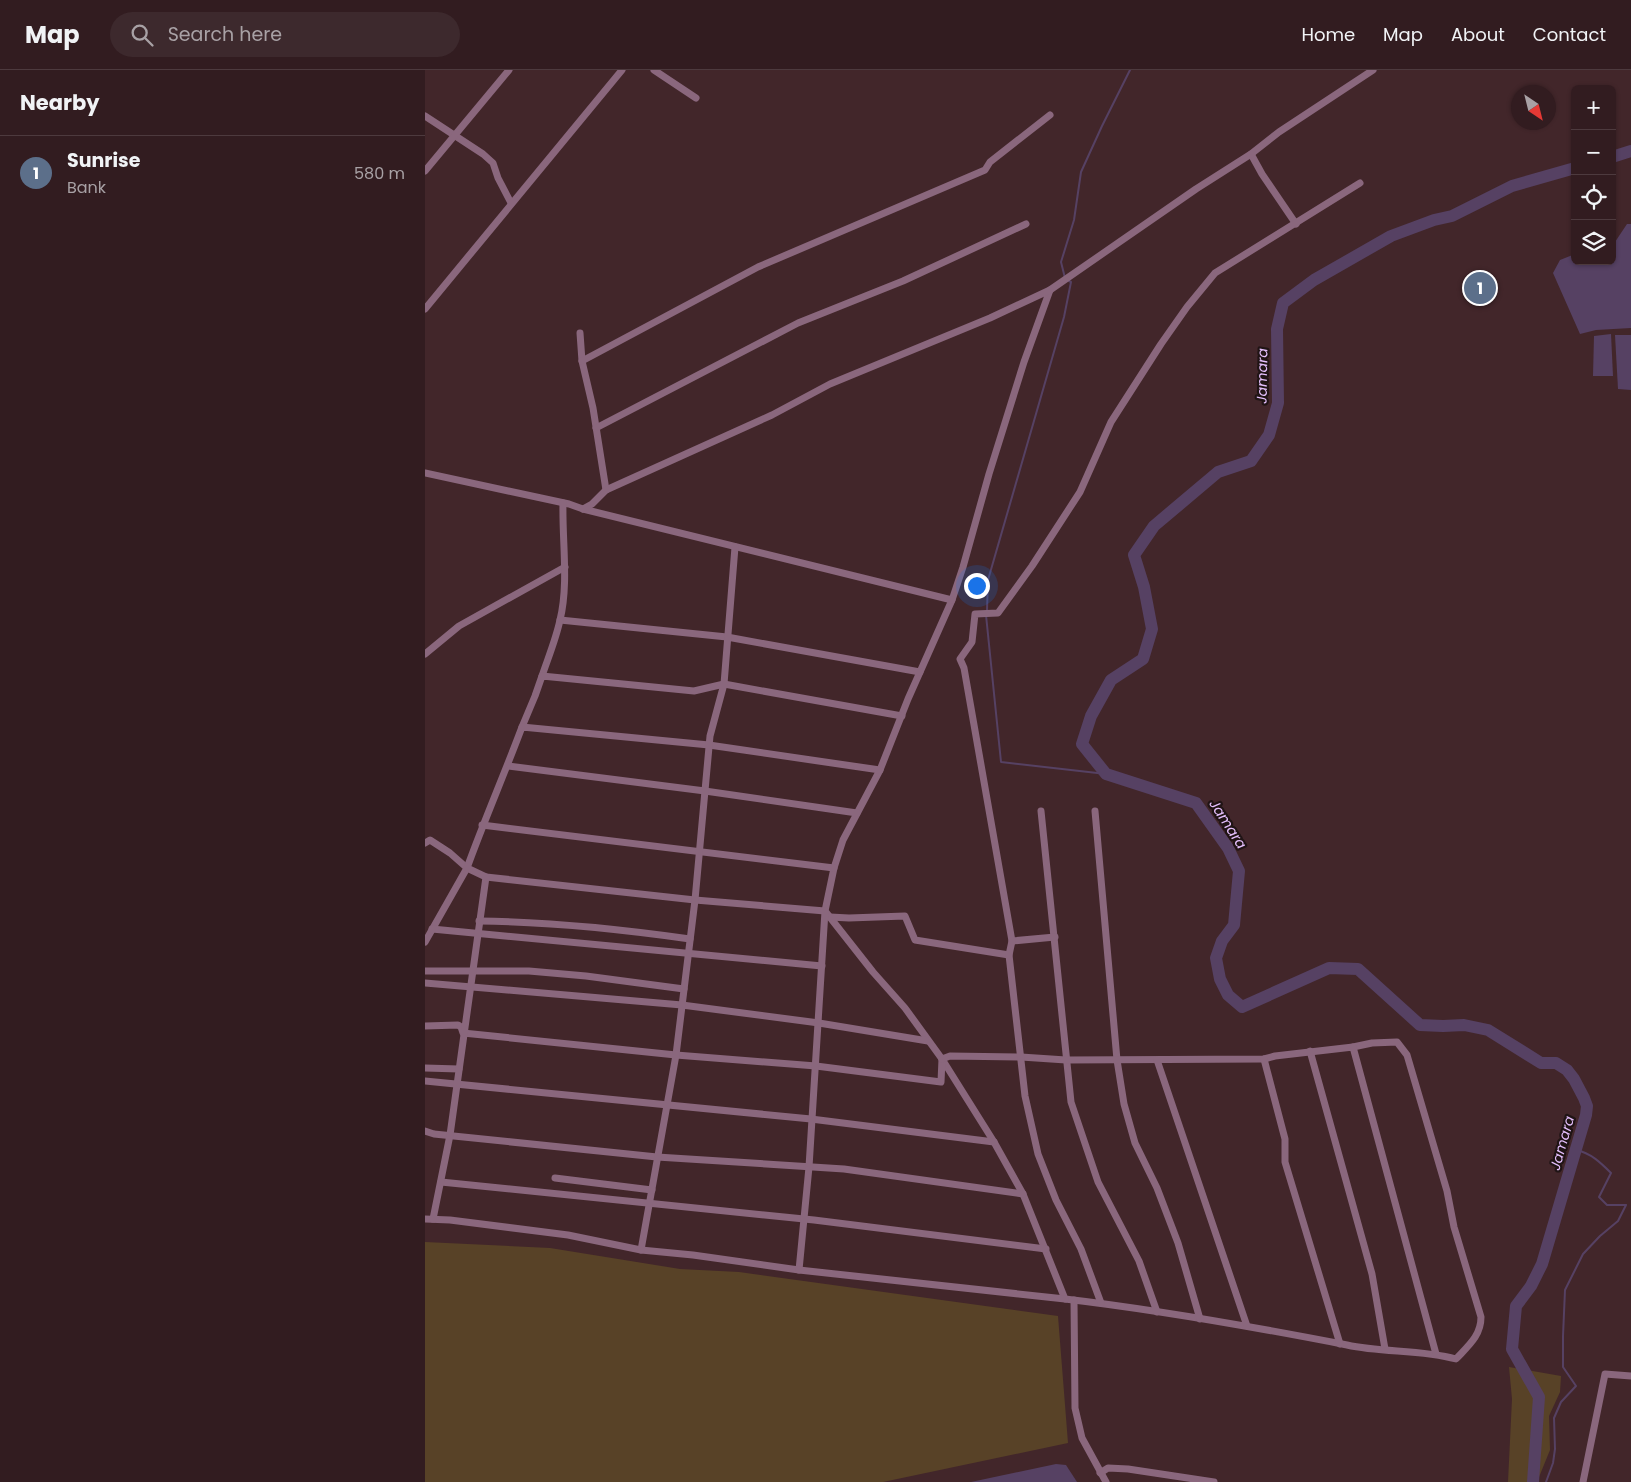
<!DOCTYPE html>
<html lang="en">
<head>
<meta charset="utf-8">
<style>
	:root { --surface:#321c20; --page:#3d292d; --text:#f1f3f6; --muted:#a8a1a5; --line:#4d3a3e; --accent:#4dd39a }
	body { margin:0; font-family:Poppins,sans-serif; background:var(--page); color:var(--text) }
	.controls { position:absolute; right:15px; top:15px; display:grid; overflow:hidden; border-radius:8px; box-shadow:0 1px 4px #0004 }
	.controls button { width:45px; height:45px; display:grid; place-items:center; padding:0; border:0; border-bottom:1px solid var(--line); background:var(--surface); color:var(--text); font:25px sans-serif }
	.compass { position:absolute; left:1086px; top:15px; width:45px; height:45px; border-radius:50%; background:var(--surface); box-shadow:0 1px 4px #0004; rotate:145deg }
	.you { position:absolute; left:551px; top:515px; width:18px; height:18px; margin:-12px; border:4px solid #fff; border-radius:50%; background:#1a73e8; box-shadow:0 0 0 8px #1a73e833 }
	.badge { display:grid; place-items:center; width:32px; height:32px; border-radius:50%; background:var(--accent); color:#fff; font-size:16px; font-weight:700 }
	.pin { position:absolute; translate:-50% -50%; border:2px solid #fff; box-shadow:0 1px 5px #0006 }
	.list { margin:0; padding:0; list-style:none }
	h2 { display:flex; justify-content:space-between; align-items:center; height:65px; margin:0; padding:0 20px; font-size:21px }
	h2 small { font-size:16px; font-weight:400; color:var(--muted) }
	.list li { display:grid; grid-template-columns:32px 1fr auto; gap:15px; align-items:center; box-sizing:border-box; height:75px; padding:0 20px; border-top:1px solid var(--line) }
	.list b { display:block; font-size:19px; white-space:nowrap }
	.list p { margin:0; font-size:16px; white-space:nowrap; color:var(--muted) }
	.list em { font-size:16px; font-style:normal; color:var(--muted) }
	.icon { flex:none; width:28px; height:28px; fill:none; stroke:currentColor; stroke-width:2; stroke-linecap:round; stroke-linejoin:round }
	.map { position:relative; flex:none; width:1206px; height:1412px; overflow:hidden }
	header { display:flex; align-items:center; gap:30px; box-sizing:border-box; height:70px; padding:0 25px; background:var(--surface); border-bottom:1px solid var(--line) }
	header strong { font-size:24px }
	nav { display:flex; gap:28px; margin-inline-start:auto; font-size:18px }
	.search { width:350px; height:45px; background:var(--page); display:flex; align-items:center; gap:12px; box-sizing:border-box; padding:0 18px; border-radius:28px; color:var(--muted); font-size:19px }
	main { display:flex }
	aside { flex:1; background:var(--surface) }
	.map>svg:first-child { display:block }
	.green { fill:#584227 }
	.water { fill:#564163 }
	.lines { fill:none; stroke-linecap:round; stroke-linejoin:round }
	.stream { stroke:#564163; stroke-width:2 }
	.river { stroke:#564163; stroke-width:12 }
	.street { stroke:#8a677d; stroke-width:7 }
	.labels { text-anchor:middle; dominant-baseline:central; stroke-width:4.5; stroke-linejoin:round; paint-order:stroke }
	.water-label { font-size:14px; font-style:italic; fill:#e4bffc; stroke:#201415 }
</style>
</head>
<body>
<header>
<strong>Map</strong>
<div class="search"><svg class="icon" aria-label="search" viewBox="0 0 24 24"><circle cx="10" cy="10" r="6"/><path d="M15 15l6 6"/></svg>Search here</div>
<nav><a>Home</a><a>Map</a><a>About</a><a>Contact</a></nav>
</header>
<main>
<aside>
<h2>Nearby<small></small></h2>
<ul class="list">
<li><span class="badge" style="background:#5c6f8a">1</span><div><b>Sunrise</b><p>Bank</p></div><em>580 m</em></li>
</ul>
</aside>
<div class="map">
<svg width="1206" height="1412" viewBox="0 0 1206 1412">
	<rect width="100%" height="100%" fill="#42262a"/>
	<g class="green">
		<polygon points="0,1172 125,1178 255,1199 314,1202 633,1246 643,1373 458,1412 0,1412"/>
		<polygon points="1084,1297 1136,1306 1135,1322 1124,1346 1125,1380 1112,1412 1083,1412 1087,1329"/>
	</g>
	<g class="water">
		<polygon points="1202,154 1206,154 1206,258 1171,260 1155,264 1128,203 1135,190 1150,184 1150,191 1163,191 1164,194 1187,191 1187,183 1191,180 1190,172"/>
		<polygon points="1186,264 1188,306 1168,306 1169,266"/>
		<polygon points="1190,265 1206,265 1206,320 1193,319"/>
		<polygon points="631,1394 641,1395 652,1412 546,1412"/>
	</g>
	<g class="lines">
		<g class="stream">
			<polyline points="640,208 636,192 649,150 656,102 677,56 705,0"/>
			<polyline points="562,540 563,510 639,247 646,212 644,211"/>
			<polyline points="561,545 576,692 681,704"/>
			<path d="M1121,1412L1128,1393L1130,1379L1129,1348L1136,1332L1151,1316L1138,1297V1266L1140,1220L1158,1184L1175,1166L1193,1151L1201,1135H1182L1174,1127L1186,1103C1176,1093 1166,1083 1151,1080"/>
		</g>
		<g class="river">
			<polyline points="1187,87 1206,81"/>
			<polyline points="1108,1412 1114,1327 1087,1279 1091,1236 1106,1216 1117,1194 1161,1045 1162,1036 1159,1028 1149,1009 1142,1000 1131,993 1116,993 1063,960 1039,955 1018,956 995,955 933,899 904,898 817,937 803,925 795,909 791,888 797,871 809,855 814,801 803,778 771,733 681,704 657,674 666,646 686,610 718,589 727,559 719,517 709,485 729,456 793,402 826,391 844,365 853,333 852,259 858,233 889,210 966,166 1009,150 1027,146 1087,116 1150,98"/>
		</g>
		<g class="street">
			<polyline points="229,0 271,28"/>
			<polyline points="0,46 58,84 68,93 73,108 86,133"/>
			<polyline points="826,84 837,104 871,154"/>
			<polyline points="0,101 84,0"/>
			<path d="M625,220L599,292L564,404L538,497L527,530L483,629L455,700L418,770L409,798L400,841L448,902L480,938L517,989L569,1072L598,1124L640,1229C735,1240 829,1257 922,1275C958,1283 995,1279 1031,1289C1043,1276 1056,1266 1056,1247L1029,1157L1022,1121L982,985L972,972L947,973L928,977"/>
			<polyline points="0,239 197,0"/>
			<polyline points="155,263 157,291 168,338 181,420"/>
			<polyline points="157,291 333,197 560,100 565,92 625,45"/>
			<polyline points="171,358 373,253 478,211 601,154"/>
			<polyline points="0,403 144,434 158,439 527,530"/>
			<polyline points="158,439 167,434 181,420 347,345 405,314 565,248 625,220 771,119 826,84 854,62 948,0"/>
			<polyline points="135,550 302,567 495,602"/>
			<polyline points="0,584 34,556 140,497"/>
			<path d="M117,606C123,588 131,569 135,550C144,513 137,471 138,433"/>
			<polyline points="97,657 110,626 117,606 269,621 299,614 477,646"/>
			<polyline points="83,696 280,721 432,743"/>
			<polyline points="616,741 646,1032 673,1112 714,1191 732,1242"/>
			<polyline points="670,741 692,990 699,1034 710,1073 732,1118 753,1173 775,1249"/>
			<polyline points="57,755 409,798"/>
			<polyline points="0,773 5,770 25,783 42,798 0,872"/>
			<polyline points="405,847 424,848 480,846 490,870 584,885"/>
			<path d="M54,851C125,852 195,859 265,869"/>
			<polyline points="7,859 397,896"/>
			<polyline points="587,871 630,867"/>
			<polyline points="0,901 104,901 161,906 259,919"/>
			<polyline points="0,913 257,935 394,953 503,971"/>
			<polyline points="0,956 33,955 36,957 38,963 251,985 391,996 516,1012 517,989"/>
			<polyline points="885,981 947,1204 960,1279"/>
			<polyline points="517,989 525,986 596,987 641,990 839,989 850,986 928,977 1011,1284"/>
			<polyline points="839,989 860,1069 860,1092 915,1274"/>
			<polyline points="732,990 822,1256"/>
			<polyline points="0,998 34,999"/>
			<polyline points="0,1011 386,1049 569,1072"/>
			<polyline points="0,1061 9,1064 232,1087 419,1099 598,1124"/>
			<polyline points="130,1108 227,1120"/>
			<polyline points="16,1112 389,1150 621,1179"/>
			<path d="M0,1149L25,1150L143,1165L216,1180L268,1185L374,1200L384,1097L400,841L270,830L61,807L42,798C59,751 79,705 97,657L284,675L455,700"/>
			<polyline points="8,1149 25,1065 61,807"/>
			<polyline points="216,1180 251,985 270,830 285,666 299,614 310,477"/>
			<polyline points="374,1200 640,1229"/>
			<polyline points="649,1230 650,1338 657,1368 681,1412"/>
			<polyline points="676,1233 656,1179 631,1130 613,1084 600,1026 584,885 587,871 539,598 535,589 547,572 550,544 573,543 607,496 655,422 686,352 736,274 762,237 790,203 935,113"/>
			<polyline points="675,1403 683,1398 703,1399 789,1412"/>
			<polyline points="1158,1412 1180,1304 1206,1306"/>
		</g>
	</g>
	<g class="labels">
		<g class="water-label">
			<text transform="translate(837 306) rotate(-89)">Jamara</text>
			<text transform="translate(803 754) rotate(57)">Jamara</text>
			<text transform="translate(1137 1073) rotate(-74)">Jamara</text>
		</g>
	</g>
</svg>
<div class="controls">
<button>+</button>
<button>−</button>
<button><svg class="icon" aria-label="locate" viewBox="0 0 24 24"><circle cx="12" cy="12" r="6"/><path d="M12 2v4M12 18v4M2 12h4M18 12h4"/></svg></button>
<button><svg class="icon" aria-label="layers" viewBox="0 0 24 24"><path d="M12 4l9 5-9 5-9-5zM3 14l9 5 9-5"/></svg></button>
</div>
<svg class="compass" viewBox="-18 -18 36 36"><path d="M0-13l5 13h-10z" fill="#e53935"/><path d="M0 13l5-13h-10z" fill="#a8a1a5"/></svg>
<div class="you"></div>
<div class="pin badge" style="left:1055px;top:218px;background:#5c6f8a">1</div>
</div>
</main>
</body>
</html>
